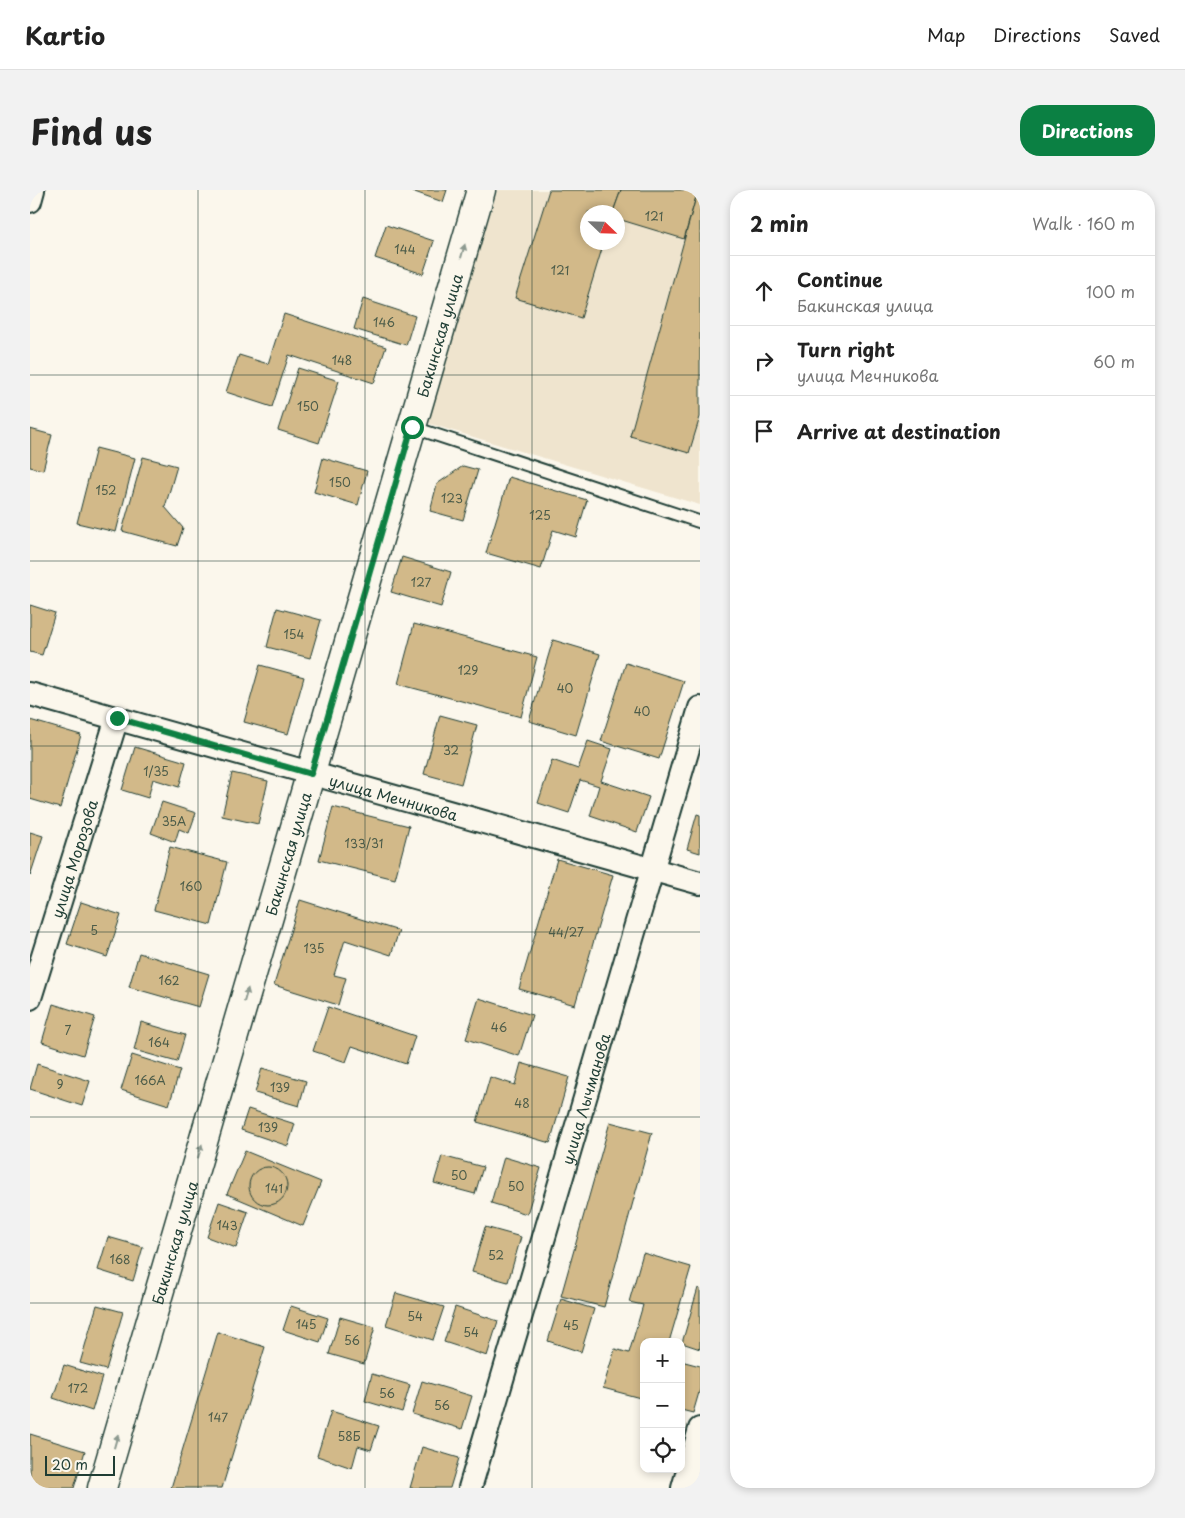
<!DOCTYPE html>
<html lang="en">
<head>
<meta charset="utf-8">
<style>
	:root { --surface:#fff; --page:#f2f2f2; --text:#222; --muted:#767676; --line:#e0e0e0; --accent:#0b8043 }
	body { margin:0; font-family:"Playpen Sans",sans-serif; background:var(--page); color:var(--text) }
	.controls { position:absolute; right:15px; bottom:15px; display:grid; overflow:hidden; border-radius:10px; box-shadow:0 2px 8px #0003 }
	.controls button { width:45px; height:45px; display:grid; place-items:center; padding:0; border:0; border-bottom:1px solid var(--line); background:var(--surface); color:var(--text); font:25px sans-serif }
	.compass { position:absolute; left:550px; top:15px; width:45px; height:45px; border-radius:50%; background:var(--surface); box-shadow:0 2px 8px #0003; rotate:113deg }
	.scale { position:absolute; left:15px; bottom:12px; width:70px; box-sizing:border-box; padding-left:5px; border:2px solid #1f3d34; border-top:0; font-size:14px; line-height:18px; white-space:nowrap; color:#1f3d34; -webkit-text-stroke:4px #fbf7ec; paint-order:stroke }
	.stop { position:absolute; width:15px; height:15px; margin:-11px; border:4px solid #0b8043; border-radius:50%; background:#fff }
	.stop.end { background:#0b8043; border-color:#fff; box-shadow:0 1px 5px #0008 }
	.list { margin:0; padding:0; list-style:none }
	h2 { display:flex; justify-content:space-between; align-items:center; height:65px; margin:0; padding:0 20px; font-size:21px }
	h2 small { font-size:16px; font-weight:400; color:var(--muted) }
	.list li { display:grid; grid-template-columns:32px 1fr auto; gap:15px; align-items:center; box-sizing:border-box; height:70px; padding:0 20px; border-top:1px solid var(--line) }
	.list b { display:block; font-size:19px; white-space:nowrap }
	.list p { margin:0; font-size:16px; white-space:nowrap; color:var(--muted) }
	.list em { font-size:16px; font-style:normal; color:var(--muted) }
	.icon { flex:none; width:28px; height:28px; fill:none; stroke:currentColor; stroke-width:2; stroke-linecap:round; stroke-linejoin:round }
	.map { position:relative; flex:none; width:670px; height:1298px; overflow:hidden; border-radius:20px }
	header { display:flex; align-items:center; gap:30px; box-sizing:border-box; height:70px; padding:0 25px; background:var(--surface); border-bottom:1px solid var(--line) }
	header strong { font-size:24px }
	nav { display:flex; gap:28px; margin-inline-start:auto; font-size:18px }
	.intro { display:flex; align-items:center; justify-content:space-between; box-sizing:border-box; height:120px; padding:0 30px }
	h1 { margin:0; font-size:35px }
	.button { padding:12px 22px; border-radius:20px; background:var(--accent); color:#fff; font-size:18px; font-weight:700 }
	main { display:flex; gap:30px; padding:0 30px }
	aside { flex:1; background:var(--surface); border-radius:20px; box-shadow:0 2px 8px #0003 }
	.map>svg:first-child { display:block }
	.built { fill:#efe4ce; fill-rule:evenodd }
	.building { fill:#d2b989; stroke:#1f3d34 }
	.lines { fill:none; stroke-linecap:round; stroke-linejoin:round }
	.lane-casing { stroke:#1f3d34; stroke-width:15 }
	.street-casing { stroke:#1f3d34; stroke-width:26 }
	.secondary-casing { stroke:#1f3d34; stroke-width:31 }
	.lane { stroke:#fbf7ec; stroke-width:11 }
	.street { stroke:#fbf7ec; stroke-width:22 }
	.secondary { stroke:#fbf7ec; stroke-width:28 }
	.oneway { fill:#8d9a90 }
	.route { stroke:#0b8043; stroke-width:6 }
	.grid { fill:none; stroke:#1f3d34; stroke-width:1; stroke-opacity:0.55 }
	.labels { text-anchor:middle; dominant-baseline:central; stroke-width:4; stroke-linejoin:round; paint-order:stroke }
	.number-label { font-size:12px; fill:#4c5c49 }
	.street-label { font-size:15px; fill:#1f3d34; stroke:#fbf7ec }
</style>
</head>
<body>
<header>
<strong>Kartio</strong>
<nav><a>Map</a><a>Directions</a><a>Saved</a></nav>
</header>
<div class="intro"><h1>Find us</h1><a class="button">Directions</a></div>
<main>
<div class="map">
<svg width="670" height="1298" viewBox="0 0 670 1298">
	<rect width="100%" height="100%" fill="#fbf7ec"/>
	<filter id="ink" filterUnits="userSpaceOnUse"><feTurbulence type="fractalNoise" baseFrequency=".02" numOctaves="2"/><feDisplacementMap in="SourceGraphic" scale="10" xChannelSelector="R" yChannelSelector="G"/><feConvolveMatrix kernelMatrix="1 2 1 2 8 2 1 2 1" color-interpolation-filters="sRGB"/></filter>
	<g filter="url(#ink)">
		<path class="built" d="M467,0H670V315L397,233ZM558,22H588V52H558Z"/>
		<g class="building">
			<polygon points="379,0 417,0 413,12"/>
			<polygon points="519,0 591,0 583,22 558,22 558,52 574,52 551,128 485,108"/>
			<polygon points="591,0 668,0 654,49 588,29 588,22 583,22"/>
			<polygon points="668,0 670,0 670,227 659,263 600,246"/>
			<polygon points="356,35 404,51 393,84 345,68"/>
			<polygon points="333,109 385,126 376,155 324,139"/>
			<polygon points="254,124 356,157 344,193 259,165 242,217 196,202 209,165 238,174"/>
			<polygon points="268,178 309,191 289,253 248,240"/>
			<polygon points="0,239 22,245 13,280 0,277"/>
			<polygon points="66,258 105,268 86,342 47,333"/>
			<polygon points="113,267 147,276 135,317 153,338 147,356 92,341"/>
			<polygon points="293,268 337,281 328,315 284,302"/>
			<polygon points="433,276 448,280 433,330 400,321 407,294"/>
			<polygon points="479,287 557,310 546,347 523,340 511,379 456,363"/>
			<polygon points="372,367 421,382 411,417 361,402"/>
			<polygon points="0,415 25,423 12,465 0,462"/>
			<polygon points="247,418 291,430 280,468 237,457"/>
			<polygon points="384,434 507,467 491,527 368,494"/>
			<polygon points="523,450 570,464 546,545 499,531"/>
			<polygon points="596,473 654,491 629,569 571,551"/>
			<polygon points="230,475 274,487 258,544 214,532"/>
			<polygon points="410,525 447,535 431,594 394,584"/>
			<polygon points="0,530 51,545 30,618 0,609"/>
			<polygon points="558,551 582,559 571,591 619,607 607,642 560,626 569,596 550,590 539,623 508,613 522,570 548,579"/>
			<polygon points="105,557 156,572 149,597 123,589 118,608 92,600"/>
			<polygon points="202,583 238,591 228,634 192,626"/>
			<polygon points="132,612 166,623 159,643 149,639 145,652 121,643"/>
			<polygon points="303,617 379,636 365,689 289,670"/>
			<polygon points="667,624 670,625 670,663 657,659"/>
			<polygon points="0,642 13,646 0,686"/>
			<polygon points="140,657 197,672 181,735 124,720"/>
			<polygon points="527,669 583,685 545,815 489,799"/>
			<polygon points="270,710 369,741 361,765 315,750 304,785 316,788 308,815 244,795"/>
			<polygon points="51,712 91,725 77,767 37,754"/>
			<polygon points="109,763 179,784 169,817 99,797"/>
			<polygon points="449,808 502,825 489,866 436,849"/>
			<polygon points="23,814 65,827 53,865 12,852"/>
			<polygon points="298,817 385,846 376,874 322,856 316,872 283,861"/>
			<polygon points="111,832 155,845 147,872 104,860"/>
			<polygon points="102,865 150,880 139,915 91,900"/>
			<polygon points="491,873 539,887 520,953 447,932 460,887 485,895"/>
			<polygon points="7,874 60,891 52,916 0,899"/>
			<polygon points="232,878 276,891 269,916 225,903"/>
			<polygon points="218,919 265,934 258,956 211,940"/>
			<polygon points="580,932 622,943 574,1117 531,1106"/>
			<polygon points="215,961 291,992 273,1036 197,1004"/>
			<polygon points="412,966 453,977 445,1004 404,993"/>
			<polygon points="474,967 511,978 497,1024 461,1013"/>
			<circle cx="238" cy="996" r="19"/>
			<polygon points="189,1012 218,1022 206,1058 177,1047"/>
			<polygon points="455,1037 491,1047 478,1092 442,1082"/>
			<polygon points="78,1047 113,1057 103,1091 68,1080"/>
			<polygon points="613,1063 661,1077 639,1152 614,1152 614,1209 573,1198 585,1159 599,1163 613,1115 599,1112"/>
			<polygon points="668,1098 670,1099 670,1159 652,1153"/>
			<polygon points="366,1103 414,1117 403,1150 356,1135"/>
			<polygon points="531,1109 564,1119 551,1162 518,1151"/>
			<polygon points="67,1115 93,1122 76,1180 50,1173"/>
			<polygon points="261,1116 298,1128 290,1152 253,1140"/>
			<polygon points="425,1117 468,1131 457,1166 414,1152"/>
			<polygon points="310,1127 345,1137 334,1174 299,1164"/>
			<polygon points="188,1142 235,1157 192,1298 141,1298"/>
			<polygon points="651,1171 670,1176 670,1199 663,1223 651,1220"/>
			<polygon points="34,1175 72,1187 62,1221 23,1208"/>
			<polygon points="342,1184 380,1195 372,1222 335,1211"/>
			<polygon points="392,1191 442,1206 432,1239 382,1224"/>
			<polygon points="301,1221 349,1236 341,1260 328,1256 322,1278 287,1266"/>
			<polygon points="0,1244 55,1261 44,1298 0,1298"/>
			<polygon points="392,1257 429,1268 420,1298 380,1298"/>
		</g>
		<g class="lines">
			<defs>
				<polyline id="lane" points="382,237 670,332"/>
				<g id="street">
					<polyline points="0,11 3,0"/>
					<path id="s1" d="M0,504L670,693"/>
					<path id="s2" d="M0,808L87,528"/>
					<path id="s3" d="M440,1298L670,518"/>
					<polyline points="653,1298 670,1239"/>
				</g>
				<g id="secondary">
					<path id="s4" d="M72,1298L451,0"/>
				</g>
			</defs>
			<use href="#lane" class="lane-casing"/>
			<use href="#street" class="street-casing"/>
			<use href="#secondary" class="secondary-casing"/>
			<use href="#lane" class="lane"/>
			<use href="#street" class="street"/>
			<use href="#secondary" class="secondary"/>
		</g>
		<defs><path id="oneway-solid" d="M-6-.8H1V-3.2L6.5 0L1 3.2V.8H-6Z" transform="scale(1.25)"/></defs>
		<g class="oneway">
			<use href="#oneway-solid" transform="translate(433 61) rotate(-74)"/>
			<use href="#oneway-solid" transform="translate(216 805) rotate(-74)"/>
			<use href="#oneway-solid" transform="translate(170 961) rotate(-74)"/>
			<use href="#oneway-solid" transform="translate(86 1251) rotate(-74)"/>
		</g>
	</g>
	<g class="lines" filter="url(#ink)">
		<polyline class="route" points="87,528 281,584 382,237"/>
	</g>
	<path class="grid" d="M168,0V1298M335,0V1298M502,0V1298M0,185H670M0,371H670M0,556H670M0,742H670M0,927H670M0,1113H670"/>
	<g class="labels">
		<g class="number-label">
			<text x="624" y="26">121</text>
			<text x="375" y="59">144</text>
			<text x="530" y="80">121</text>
			<text x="354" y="132">146</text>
			<text x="312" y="170">148</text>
			<text x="278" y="216">150</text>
			<text x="310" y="292">150</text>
			<text x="76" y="300">152</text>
			<text x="422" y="308">123</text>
			<text x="510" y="325">125</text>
			<text x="391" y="392">127</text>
			<text x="264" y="444">154</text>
			<text x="438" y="480">129</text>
			<text x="535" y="498">40</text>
			<text x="612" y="521">40</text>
			<text x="421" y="560">32</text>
			<text x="126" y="581">1/35</text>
			<text x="144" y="631">35А</text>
			<text x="334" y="653">133/31</text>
			<text x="161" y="696">160</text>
			<text x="64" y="740">5</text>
			<text x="536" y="742">44/27</text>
			<text x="284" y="758">135</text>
			<text x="139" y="790">162</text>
			<text x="469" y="837">46</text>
			<text x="38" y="840">7</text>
			<text x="129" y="852">164</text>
			<text x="120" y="890">166А</text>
			<text x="30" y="894">9</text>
			<text x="250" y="897">139</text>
			<text x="492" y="913">48</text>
			<text x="238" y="937">139</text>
			<text x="429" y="985">50</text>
			<text x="486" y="996">50</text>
			<text x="244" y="998">141</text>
			<text x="197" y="1035">143</text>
			<text x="466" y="1065">52</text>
			<text x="90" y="1069">168</text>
			<text x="385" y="1126">54</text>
			<text x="276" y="1134">145</text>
			<text x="541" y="1135">45</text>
			<text x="441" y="1142">54</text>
			<text x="322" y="1150">56</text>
			<text x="48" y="1198">172</text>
			<text x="357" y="1203">56</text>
			<text x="412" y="1215">56</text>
			<text x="188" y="1227">147</text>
			<text x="319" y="1246">58Б</text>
		</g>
		<g class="street-label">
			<text stroke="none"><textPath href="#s4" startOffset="1201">Бакинская улица</textPath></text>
			<text stroke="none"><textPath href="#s1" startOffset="378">улица Мечникова</textPath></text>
			<text stroke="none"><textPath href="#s4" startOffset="661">Бакинская улица</textPath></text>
			<text stroke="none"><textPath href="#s2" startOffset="146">улица Морозова</textPath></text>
			<text stroke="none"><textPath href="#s3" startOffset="406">улица Лычманова</textPath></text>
			<text stroke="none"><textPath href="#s4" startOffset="256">Бакинская улица</textPath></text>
		</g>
	</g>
</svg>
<div class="controls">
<button>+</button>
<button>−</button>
<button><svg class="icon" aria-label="locate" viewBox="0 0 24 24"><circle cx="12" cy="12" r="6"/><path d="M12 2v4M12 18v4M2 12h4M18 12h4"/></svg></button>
</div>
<svg class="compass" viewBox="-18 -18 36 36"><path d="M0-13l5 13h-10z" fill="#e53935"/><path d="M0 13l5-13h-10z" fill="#767676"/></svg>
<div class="scale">20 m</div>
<div class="stop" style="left:382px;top:237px"></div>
<div class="stop end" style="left:87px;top:528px"></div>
</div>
<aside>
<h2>2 min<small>Walk · 160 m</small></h2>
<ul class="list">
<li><svg class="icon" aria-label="ahead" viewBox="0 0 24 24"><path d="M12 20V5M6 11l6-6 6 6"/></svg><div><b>Continue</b><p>Бакинская улица</p></div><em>100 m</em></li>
<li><svg class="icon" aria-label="right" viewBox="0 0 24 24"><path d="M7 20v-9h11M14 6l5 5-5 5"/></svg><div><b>Turn right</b><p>улица Мечникова</p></div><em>60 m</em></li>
<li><svg class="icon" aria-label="arrive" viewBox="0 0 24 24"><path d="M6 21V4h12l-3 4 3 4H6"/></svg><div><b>Arrive at destination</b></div></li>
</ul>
</aside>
</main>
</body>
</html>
